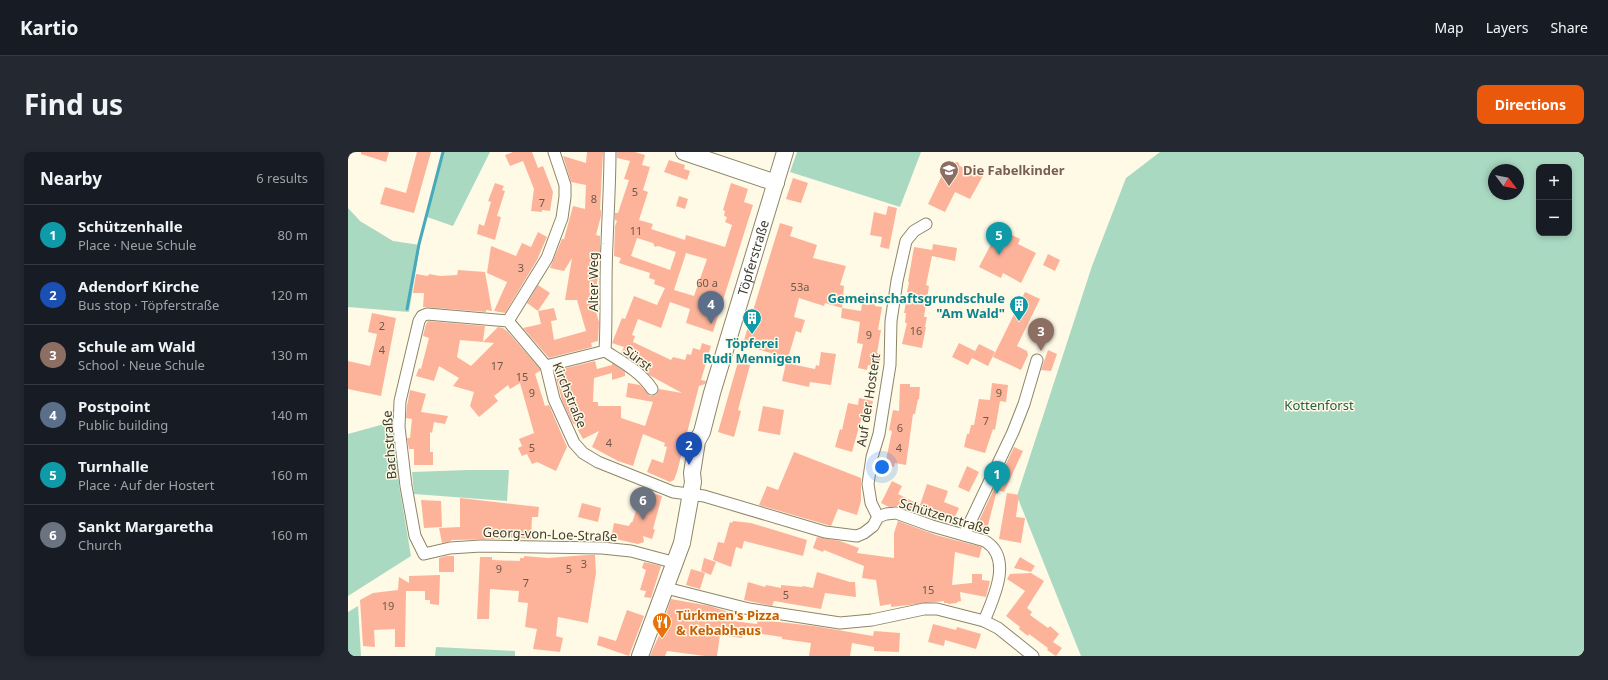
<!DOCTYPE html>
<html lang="en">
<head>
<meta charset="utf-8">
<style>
	:root { --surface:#171b24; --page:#242831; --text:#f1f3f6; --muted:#9ea1a6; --line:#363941; --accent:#ea580c }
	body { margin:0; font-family:"Noto Sans",sans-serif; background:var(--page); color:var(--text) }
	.controls { position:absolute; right:12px; top:12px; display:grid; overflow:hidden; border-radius:8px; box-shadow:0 2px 6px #0003 }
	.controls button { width:36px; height:36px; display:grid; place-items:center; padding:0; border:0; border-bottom:1px solid var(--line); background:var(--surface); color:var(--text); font:20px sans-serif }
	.compass { position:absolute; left:1140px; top:12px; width:36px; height:36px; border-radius:50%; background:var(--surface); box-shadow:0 2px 6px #0003; rotate:122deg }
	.you { position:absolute; left:534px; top:315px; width:14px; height:14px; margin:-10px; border:3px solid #fff; border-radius:50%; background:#1a73e8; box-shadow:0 0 0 6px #1a73e833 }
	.badge { display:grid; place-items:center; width:26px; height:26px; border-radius:50%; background:var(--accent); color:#fff; font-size:13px; font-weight:700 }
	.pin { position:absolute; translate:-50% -33px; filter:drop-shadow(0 1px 2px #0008) }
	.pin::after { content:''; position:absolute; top:21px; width:14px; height:12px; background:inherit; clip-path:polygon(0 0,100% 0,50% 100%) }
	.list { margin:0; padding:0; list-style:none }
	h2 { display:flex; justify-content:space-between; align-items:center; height:52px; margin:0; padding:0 16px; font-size:17px }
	h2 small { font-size:13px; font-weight:400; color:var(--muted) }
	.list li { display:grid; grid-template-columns:26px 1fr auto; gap:12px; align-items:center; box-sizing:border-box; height:60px; padding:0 16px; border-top:1px solid var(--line) }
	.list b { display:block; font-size:15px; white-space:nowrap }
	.list p { margin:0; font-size:13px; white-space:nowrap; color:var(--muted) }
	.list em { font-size:13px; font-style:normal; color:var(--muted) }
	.map { position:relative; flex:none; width:1236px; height:504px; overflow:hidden; border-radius:8px }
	header { display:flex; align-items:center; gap:24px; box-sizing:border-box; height:56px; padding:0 20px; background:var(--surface); border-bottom:1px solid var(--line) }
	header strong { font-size:19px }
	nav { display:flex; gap:22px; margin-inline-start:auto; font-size:14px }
	.intro { display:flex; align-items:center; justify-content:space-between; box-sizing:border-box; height:96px; padding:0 24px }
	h1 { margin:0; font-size:28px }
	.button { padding:10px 18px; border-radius:8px; background:var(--accent); color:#fff; font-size:14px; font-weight:700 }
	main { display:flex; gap:24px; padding:0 24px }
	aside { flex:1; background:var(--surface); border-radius:8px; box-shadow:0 2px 6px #0003 }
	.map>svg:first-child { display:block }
	.green { fill:#aad9c2; fill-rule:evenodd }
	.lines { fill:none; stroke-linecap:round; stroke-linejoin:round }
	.stream { stroke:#47a9bb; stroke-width:3 }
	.building { fill:#fdb39a; fill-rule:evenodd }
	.street-casing { stroke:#8d8668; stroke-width:13 }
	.secondary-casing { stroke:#8d8668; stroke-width:18 }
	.street { stroke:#fff; stroke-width:11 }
	.secondary { stroke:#fff; stroke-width:16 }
	.labels { text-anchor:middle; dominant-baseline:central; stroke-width:3; stroke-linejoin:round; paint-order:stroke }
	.number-label { font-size:11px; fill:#6d5949 }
	.education-label { font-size:13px; font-weight:bold; fill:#785e54; stroke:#fefae6; text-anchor:start }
	.street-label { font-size:13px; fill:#3d3b2e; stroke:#fefae6 }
	.culture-label { font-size:13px; font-weight:bold; fill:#0d838f; stroke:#fefae6; text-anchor:end }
	.park-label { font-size:13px; fill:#235f47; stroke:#fefae6 }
	.food-label { font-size:13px; font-weight:bold; fill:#c56008; stroke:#fefae6; text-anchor:start }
</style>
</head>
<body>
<header>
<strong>Kartio</strong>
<nav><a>Map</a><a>Layers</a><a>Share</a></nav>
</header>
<div class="intro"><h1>Find us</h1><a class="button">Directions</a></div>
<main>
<aside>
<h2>Nearby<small>6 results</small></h2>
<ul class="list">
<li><span class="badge" style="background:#0f9aa8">1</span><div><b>Schützenhalle</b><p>Place · Neue Schule</p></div><em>80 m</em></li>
<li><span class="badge" style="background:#1a4fb4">2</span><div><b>Adendorf Kirche</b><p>Bus stop · Töpferstraße</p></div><em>120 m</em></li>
<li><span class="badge" style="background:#8d6e63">3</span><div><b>Schule am Wald</b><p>School · Neue Schule</p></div><em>130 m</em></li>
<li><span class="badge" style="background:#5c6f8a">4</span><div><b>Postpoint</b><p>Public building</p></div><em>140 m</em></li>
<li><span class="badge" style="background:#0f9aa8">5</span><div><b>Turnhalle</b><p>Place · Auf der Hostert</p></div><em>160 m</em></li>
<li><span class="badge" style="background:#6b7280">6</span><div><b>Sankt Margaretha</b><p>Church</p></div><em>160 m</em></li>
</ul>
</aside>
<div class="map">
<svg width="1236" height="504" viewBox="0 0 1236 504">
	<rect width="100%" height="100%" fill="#fefae6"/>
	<g class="green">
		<polygon points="95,0 142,0 105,74 79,65"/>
		<polygon points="449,0 573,0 552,55 442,20"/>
		<path d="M812,0H1236V504H733L669,344L744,114L778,26ZM1191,15H1221V81H1191ZM1146,18H1170V42H1146Z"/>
		<polygon points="0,56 12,69 45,89 72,93 61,160 0,155"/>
		<polygon points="47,269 51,333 63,404 0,444 0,282"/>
		<polygon points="120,318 161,318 159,349 66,342 64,320"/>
		<polygon points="10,454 13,504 0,504 0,460"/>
		<polygon points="88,495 167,499 167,504 87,504"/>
	</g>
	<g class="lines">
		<polyline class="stream" points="59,157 71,92 95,0"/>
	</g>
	<g class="building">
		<polygon points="13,0 41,0 38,10 13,2"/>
		<polygon points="69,0 83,0 66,61 32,52 37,35 58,41"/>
		<polygon points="165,0 184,0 190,16 195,14 205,40 202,59 194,58 194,60 183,59 186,37 175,9 162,14 157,3"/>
		<polygon points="239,0 255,0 252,58 253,58 253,64 248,83 252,84 252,102 247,125 250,125 248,137 241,136 251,170 250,189 243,191 244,195 201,206 175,176 193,172 190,159 206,156 209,168 203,169 206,188 238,179 229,148 217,148 224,106 216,119 202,116 214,87 216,87 225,54 237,57 238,33 223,30 215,4 238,11"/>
		<path d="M269,0H287L297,3L294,13L302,15L295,38L300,40L291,68L305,72L303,77L337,88L338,83L377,95L384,73L377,70L379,65L376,64L377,59L375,58L383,31L400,37L396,50L405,53L365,180L338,171L342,157L322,150L313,176L290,167L284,183L287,184L285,190L323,208L325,205L337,208L339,202L343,203L345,196L352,198L354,191L363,194L353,228L358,229L357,232L351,234L329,320L326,328L322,330L299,320L304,307L315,311L319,295L316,294L317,291L295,282L285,314L270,309L244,295L251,279L235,287L226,271L225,272L214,248L206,219L247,209L249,217L264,213V211L277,220V224L264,228V221L246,226L245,250H250V254H273V266L297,274L305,250L278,245L280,231L292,233L302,244L308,243L311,237L334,241L301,223L287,210L273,201L276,195L264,191L274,166L277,167L286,144L309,153L317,136L306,132L307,128L301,126L302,121L271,111L273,106L266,104L267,74L269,69L267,68V61H270L281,28L276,27L282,9L269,6ZM289,86L305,91L307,95L310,94L328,100L322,118L283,104ZM338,101L359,107L346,144L326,138Z"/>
		<polygon points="321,8 337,13 336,17 342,19 339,28 316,20"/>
		<polygon points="610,10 612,14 622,19 624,16 636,22 622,47 607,40 597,60 580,52 596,19 599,20 603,11"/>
		<polygon points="445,26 460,31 453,51 438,47"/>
		<polygon points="147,31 156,34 154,38 157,39 149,64 153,65 147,88 129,82 131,72 136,74 143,50 140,49"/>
		<polygon points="331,44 340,47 337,57 328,54"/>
		<polygon points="540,54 549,56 541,97 532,95 534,85 522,83 526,60 538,63"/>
		<polygon points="432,71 445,75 442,84 469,93 465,106 498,114 492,133 496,134 494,156 477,151 476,154 451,146 446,165 457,168 453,181 448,179 440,206 409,197 410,193 396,188"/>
		<polygon points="651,77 672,87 670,92 688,101 673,131 655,121 653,126 631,115"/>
		<polygon points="190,80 199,85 189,108 157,161 146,159 159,130 139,121 143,94 168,104 174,91 183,95"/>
		<polygon points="585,92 609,96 607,109 584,104 578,133 581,134 576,165 579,165 577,175 578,175 574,196 554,192 559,171 557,171 558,161 556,161 560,140 559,140 561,130 560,130 566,95 584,98"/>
		<polygon points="700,102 712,108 707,119 695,113"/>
		<polygon points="110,118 137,120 144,159 138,158 138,160 75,155 76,141 65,141 68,122 80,124 81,122 92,124 109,123"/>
		<polygon points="190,133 202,141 190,159 179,151"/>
		<polygon points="526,140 527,154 534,155 530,178 533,178 529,201 533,202 531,215 520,213 519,218 510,216 515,192 509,191 512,170 493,166 494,156 513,159 514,152 521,153"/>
		<polygon points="677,140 692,147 669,194 679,199 680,203 673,218 645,205"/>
		<polygon points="24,161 48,166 33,244 0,237 0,209 22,214 29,182 20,180"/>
		<polygon points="80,169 137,174 135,190 112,188 109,205 123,214 146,191 135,190 150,175 155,176 160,180 192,217 192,219 187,222 197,254 201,253 219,295 208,319 189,310 184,312 179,302 174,304 170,296 174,294 171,287 186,281 172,231 162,237 160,233 146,244 150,249 131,265 122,254 126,240 105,234 111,226 91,214 86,229 68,224 71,216 73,217 81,186 75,184 78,172"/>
		<polygon points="611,191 627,199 625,203 631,192 647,200 640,214 624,206 620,213 604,205"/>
		<polygon points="700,198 709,202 703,219 693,218"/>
		<polygon points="473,200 488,202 483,233 462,230 461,235 434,229 438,211 467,217 468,213 471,214"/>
		<polygon points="390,210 402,213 390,258 393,259 386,285 370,280"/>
		<polygon points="644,231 660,233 658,250 652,249 647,278 645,277 637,301 616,295 619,282 621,282 623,273 626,273 631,247 642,248"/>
		<polygon points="552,232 562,232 562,235 572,235 571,247 570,247 567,262 565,262 558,313 547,311 546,315 537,313 544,279 541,278 545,258 551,259"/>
		<polygon points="62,238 78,242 73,260 100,264 97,272 86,270 84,281 82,280 82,300 85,300 85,313 66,313 66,297 61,297 59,286 62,286 64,267 58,266 59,254"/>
		<polygon points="511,246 525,249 522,265 517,269 513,268 504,300 487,295 492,277 494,278 500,251 510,253"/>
		<polygon points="415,254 436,258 432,283 410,279"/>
		<polygon points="666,295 675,299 656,340 649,338 639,377 629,373"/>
		<polygon points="446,300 513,326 513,349 509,363 490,357 483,374 411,353 419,334 430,338"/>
		<polygon points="619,314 631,320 621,340 610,335"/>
		<polygon points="544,329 554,334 550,342 572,353 579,332 600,339 596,350 611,356 605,369 591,362 589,368 550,354 541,355 533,351"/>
		<polygon points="295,338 314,344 305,377 307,378 304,387 295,384 296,390 290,392 263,386 266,371 281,374 283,370 284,371"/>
		<polygon points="659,341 671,343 668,365 677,366 673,391 651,387"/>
		<polygon points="112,346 191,355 190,365 184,365 183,387 152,385 152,387 103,388 103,389 94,391 91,376 112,375"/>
		<polygon points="73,348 93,349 94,375 76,376"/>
		<polygon points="234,351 253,356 250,370 230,365"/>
		<polygon points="385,369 403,371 459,388 455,404 396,389 394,397 388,395 383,415 365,408 370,390 376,391 382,370 384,371"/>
		<polygon points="550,369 588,383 634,395 631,406 607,400 604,433 624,431 624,422 634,422 634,428 642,429 638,445 612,440 613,449 609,450 609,451 600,452 600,451 596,451 596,449 543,455 543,452 532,454 528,428 514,426 516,414 476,398 475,400 465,396 469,385 492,389 511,396 509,401 546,406 546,381"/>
		<polygon points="239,403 247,403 248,421 240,471 210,465 208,484 215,486 212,500 185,497 189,477 177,475 180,451 170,450 171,439 142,437 141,467 129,467 132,405 144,405 144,408 172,409 172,406 176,406 176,404 200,406"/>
		<polygon points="98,404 106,404 106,420 91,420 91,406"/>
		<polygon points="672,405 687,414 683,420 666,416"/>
		<polygon points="356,406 368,410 363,423 353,419"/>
		<polygon points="296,410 313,414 303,446 296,445 298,439 292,438 298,418 294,416"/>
		<polygon points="343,417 357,421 352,437 338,433"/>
		<polygon points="469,420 502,430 507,430 508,445 477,441 473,457 426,449 424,454 396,448 400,430 417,435 418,433 433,436 433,433 454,435 455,434 465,436"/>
		<polygon points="683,421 696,429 679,456 684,460 682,463 700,476 702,474 711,482 705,490 714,496 708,504 699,498 700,496 681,482 680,484 671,477 672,475 658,464 677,439 659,427 662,422"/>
		<polygon points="92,423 91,453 82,452 82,448 77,448 77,439 58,439 57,495 47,495 47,477 26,478 27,495 15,494 12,448 25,441 50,438 51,425 61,431 61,424"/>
		<polygon points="323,447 362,454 387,462 385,469 409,472 410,465 423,467 422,469 466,474 525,484 526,479 552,481 551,500 526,499 526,495 504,491 502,504 461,504 463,491 434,487 434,485 395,479 394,486 372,483 369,504 357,504 319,499 317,504 302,504 312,481"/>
		<polygon points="279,458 296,464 281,504 249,493 251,484 268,489"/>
		<polygon points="585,472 608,478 609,475 633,482 628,497 597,488 596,494 580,490"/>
	</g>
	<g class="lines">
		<defs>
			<g id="street">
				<polyline points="160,169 199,106 214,66 217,45 217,33 206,0"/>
				<path d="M257,199C274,210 293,220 304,237"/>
				<path d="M198,214L257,199C259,163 257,128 259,92C260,61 262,31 262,0"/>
				<polyline points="530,365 523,351 520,332 524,305 531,282 542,213 543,169 549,129 558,89 566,79 578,72"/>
				<polyline points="616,383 665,280 676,252 689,208"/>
				<path d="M328,411L283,399L254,396L133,394L102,396L76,402L67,384L58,334L51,275L52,249L71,169L74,164L79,162L160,169L198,214L206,247L226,291L235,301L250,310L325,340L356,344L477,380L509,384L516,381L525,374L530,365L538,362L548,361L584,374L637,389C665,406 646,445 636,469"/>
				<polyline points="318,436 401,457 492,471 524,468 576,457 589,457 636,469 650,476 685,504"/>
			</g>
			<g id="secondary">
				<polyline points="336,0 428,31"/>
				<path id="s1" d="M292,504L334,391L345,330L344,321L349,289L354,280L364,241L437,0"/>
			</g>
		</defs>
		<use href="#street" class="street-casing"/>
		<use href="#secondary" class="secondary-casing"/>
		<use href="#street" class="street"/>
		<use href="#secondary" class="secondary"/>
	</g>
	<defs>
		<symbol id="school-pin" viewBox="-11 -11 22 30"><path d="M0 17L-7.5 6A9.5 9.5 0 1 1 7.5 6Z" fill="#8d6e63" stroke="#fefae6"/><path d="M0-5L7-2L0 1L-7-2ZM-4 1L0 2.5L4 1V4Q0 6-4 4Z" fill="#fff"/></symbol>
		<symbol id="building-pin" viewBox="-11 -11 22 30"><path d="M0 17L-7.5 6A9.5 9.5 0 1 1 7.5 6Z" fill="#0f9aa8" stroke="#fefae6"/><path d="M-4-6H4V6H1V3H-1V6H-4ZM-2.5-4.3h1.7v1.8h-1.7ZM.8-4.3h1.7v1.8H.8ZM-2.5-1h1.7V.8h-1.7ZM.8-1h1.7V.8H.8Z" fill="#fff"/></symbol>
		<symbol id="restaurant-pin" viewBox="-11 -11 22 30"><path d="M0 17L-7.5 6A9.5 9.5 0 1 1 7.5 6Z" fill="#e8710a" stroke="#fefae6"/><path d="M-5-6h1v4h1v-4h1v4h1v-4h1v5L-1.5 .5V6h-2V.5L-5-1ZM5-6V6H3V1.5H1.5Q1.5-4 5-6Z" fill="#fff"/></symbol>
	</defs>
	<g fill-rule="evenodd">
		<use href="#school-pin" x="590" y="7" width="22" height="30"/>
		<use href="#building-pin" x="660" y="142" width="22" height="30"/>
		<use href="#building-pin" x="393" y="155" width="22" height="30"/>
		<use href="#restaurant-pin" x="303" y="459" width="22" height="30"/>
	</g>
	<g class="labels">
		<g class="number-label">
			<text x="287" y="39">5</text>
			<text x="246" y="46">8</text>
			<text x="194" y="50">7</text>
			<text x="288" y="78">11</text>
			<text x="173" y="115">3</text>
			<text x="359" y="130">60 a</text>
			<text x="452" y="134">53a</text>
			<text x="34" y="173">2</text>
			<text x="568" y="178">16</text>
			<text x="521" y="182">9</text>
			<text x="34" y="197">4</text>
			<text x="149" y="213">17</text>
			<text x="174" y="224">15</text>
			<text x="184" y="240">9</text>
			<text x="651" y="240">9</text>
			<text x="638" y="268">7</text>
			<text x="552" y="275">6</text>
			<text x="261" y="290">4</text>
			<text x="184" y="295">5</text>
			<text x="551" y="295">4</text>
			<text x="236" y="411">3</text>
			<text x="151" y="416">9</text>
			<text x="221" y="416">5</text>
			<text x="178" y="430">7</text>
			<text x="580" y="437">15</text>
			<text x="438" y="442">5</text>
			<text x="40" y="453">19</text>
		</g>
		<g class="education-label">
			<text x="615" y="18">Die Fabelkinder</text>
		</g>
		<g class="street-label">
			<text stroke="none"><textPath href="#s1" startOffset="416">Töpferstraße</textPath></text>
			<text transform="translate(245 130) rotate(-90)">Alter Weg</text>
			<text transform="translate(290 206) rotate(37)">Sürst</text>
			<text transform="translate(222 243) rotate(68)">Kirchstraße</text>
			<text transform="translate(520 248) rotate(-81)">Auf der Hostert</text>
			<text transform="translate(41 293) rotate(-94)">Bachstraße</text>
			<text transform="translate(597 364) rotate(17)">Schützenstraße</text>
			<text transform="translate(202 382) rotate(2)">Georg-von-Loe-Straße</text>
		</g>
		<g class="culture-label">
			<text x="657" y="146">Gemeinschaftsgrundschule<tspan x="657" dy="15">"Am Wald"</tspan></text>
			<text x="404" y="191" text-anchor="middle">Töpferei<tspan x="404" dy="15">Rudi Mennigen</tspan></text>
		</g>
		<g class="park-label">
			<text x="971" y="253">Kottenforst</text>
		</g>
		<g class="food-label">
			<text x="328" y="463">Türkmen's Pizza<tspan x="328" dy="15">&amp; Kebabhaus</tspan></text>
		</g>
	</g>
</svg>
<div class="controls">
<button>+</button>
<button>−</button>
</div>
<svg class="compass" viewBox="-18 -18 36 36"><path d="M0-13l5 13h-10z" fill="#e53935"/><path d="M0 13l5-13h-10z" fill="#9ea1a6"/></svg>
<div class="you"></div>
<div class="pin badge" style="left:649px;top:342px;background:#0f9aa8">1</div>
<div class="pin badge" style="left:341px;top:313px;background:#1a4fb4">2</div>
<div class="pin badge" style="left:693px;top:199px;background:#8d6e63">3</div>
<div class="pin badge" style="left:363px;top:172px;background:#5c6f8a">4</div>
<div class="pin badge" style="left:651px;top:103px;background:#0f9aa8">5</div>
<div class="pin badge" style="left:295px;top:368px;background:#6b7280">6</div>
</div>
</main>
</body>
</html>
